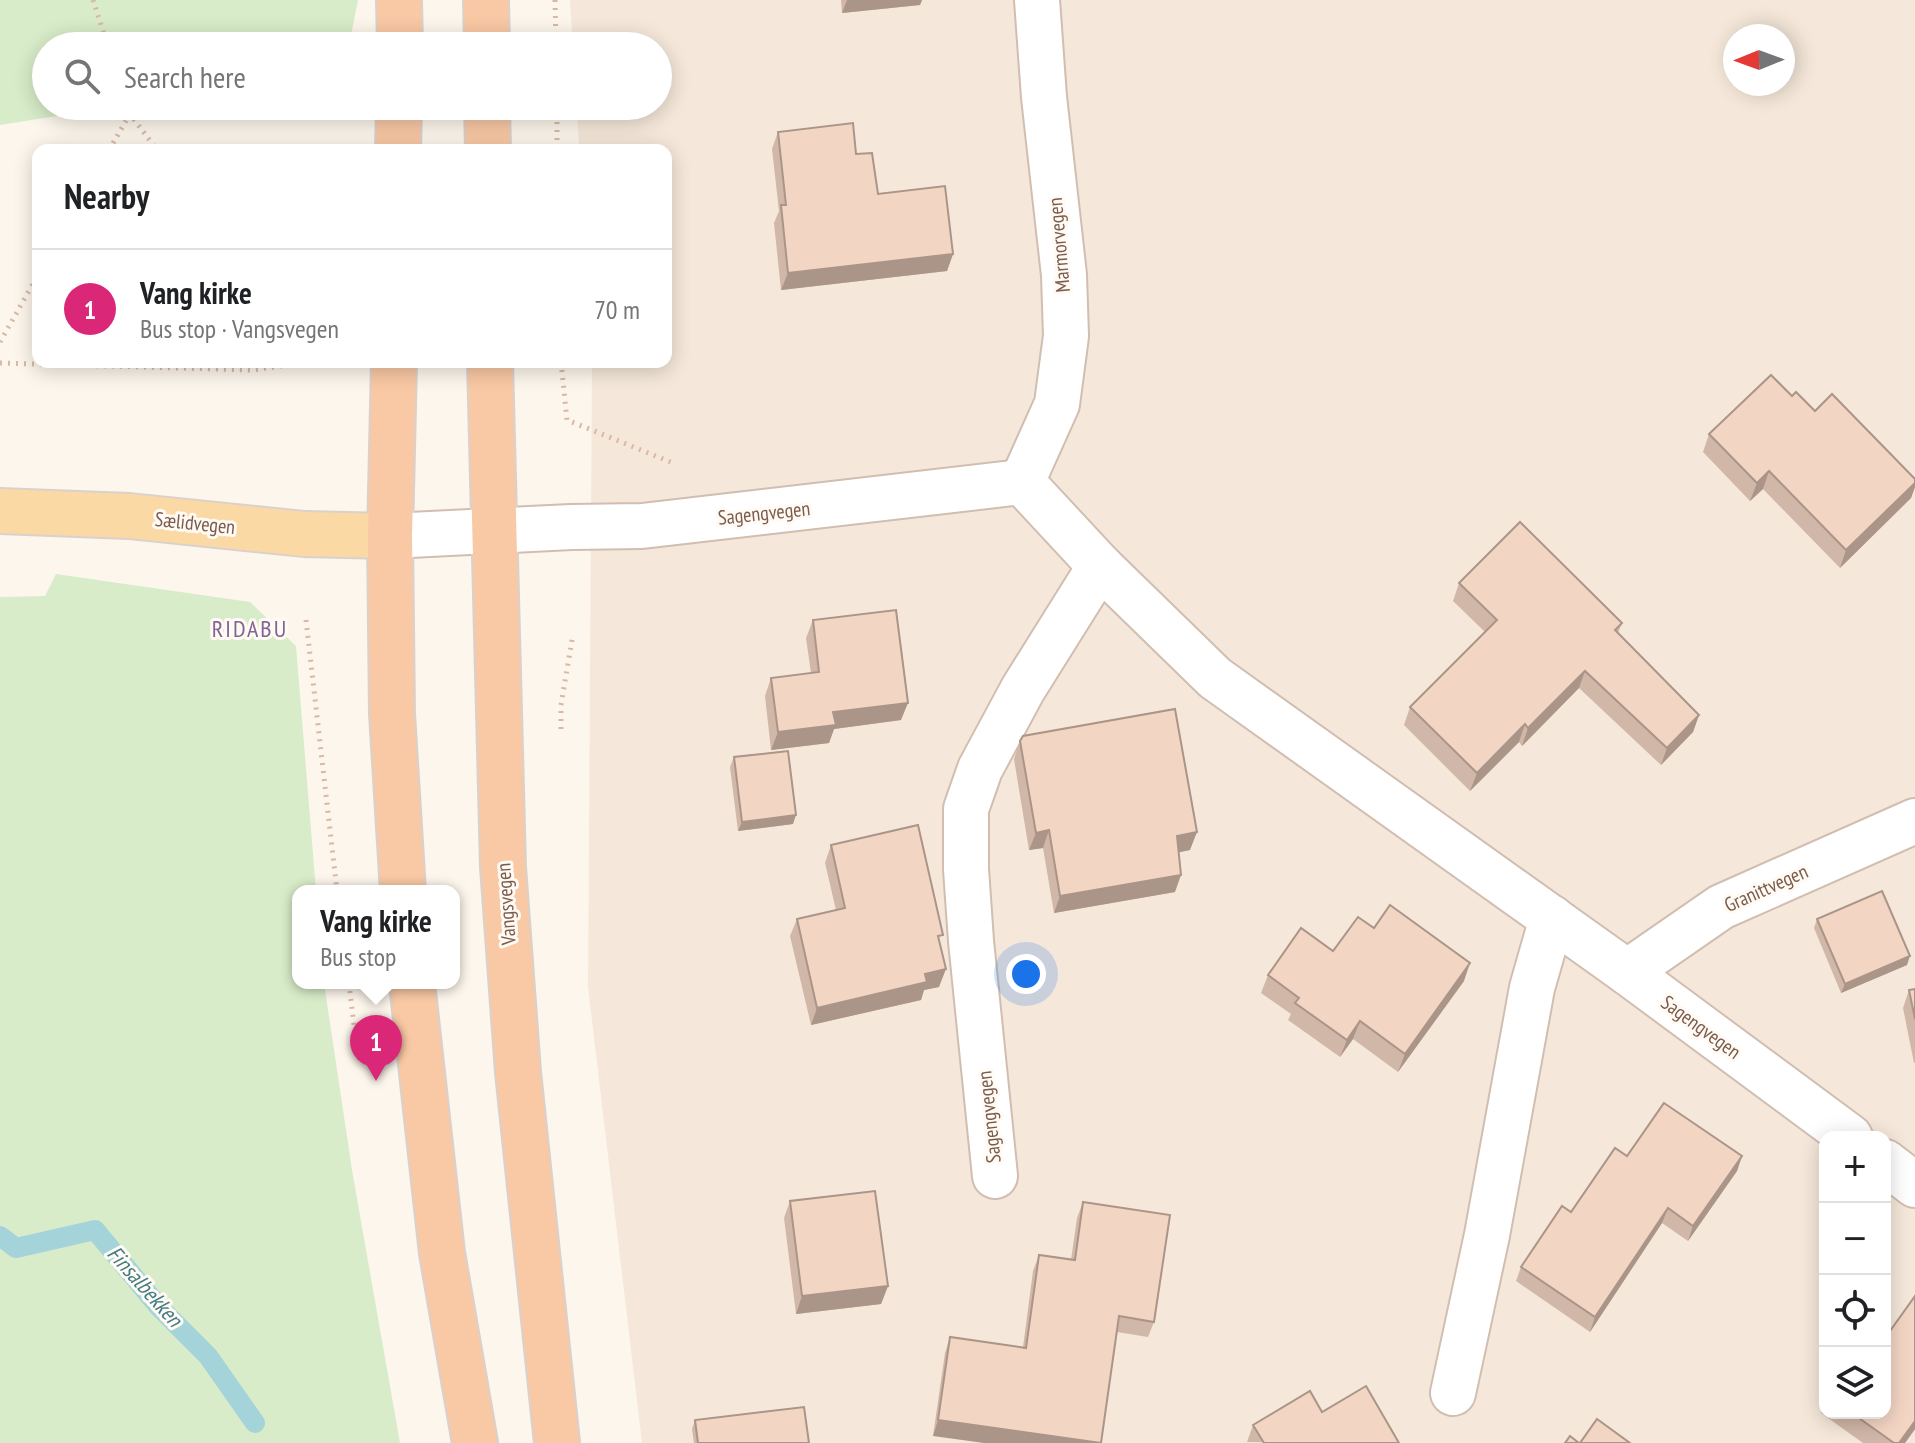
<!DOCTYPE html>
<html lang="en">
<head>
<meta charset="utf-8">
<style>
	:root { --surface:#fff; --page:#f2f2f2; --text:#202124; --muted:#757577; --line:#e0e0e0; --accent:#db2777 }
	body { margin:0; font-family:"PT Sans Narrow",sans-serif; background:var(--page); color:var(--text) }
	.controls { position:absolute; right:24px; bottom:24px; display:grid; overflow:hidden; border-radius:16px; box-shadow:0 4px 20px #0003 }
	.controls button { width:72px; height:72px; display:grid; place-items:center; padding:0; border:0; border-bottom:2px solid var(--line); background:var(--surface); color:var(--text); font:40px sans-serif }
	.compass { position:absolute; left:1723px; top:24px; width:72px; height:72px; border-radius:50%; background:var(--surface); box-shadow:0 4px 20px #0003; rotate:269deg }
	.you { position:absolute; left:1026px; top:974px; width:28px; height:28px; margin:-20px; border:6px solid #fff; border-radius:50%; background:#1a73e8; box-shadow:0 0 0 12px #1a73e833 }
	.badge { display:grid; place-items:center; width:52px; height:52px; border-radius:50%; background:var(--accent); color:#fff; font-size:26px; font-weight:700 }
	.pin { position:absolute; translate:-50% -66px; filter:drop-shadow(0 2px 4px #0008) }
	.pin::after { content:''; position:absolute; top:42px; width:28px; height:24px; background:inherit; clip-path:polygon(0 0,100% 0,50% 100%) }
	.popup { position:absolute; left:292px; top:885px; width:168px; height:104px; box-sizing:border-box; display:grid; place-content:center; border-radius:16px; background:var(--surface); filter:drop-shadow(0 2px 6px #0005); font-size:26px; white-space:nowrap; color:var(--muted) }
	.popup b { font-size:30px; color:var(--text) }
	.popup::after { content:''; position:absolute; left:50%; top:100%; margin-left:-16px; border:16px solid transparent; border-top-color:var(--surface) }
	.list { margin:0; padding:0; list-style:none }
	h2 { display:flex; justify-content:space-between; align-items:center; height:104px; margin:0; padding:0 32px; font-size:34px }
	h2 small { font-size:26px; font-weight:400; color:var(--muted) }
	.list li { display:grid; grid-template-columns:52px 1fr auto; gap:24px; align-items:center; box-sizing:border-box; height:120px; padding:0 32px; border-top:2px solid var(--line) }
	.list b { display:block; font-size:30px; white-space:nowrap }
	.list p { margin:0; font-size:26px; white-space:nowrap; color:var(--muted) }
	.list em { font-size:26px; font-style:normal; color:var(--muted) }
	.icon { flex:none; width:44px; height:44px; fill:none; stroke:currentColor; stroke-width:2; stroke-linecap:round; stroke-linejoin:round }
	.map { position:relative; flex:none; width:1915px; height:1443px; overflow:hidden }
	.search { position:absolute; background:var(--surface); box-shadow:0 4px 20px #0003; left:32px; top:32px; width:640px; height:88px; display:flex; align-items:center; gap:20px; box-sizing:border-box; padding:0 28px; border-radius:44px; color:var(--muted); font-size:30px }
	.panel { position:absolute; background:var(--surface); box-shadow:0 4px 20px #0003; left:32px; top:144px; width:640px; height:224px; border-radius:16px }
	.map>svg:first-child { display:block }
	.residential { fill:#f5e8da; fill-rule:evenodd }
	.green { fill:#d8ecc9 }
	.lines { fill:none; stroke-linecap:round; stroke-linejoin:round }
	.stream { stroke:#a5d3da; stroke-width:20 }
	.minor-casing { stroke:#d1beb0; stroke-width:48 }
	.primary-casing { stroke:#dad1cd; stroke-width:48 }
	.trunk-casing { stroke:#dad1cd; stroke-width:48 }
	.path { stroke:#d9b8a5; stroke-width:5; stroke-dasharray:2 6; stroke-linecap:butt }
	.minor { stroke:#fff; stroke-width:44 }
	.primary { stroke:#fbd9a5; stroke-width:44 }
	.trunk { stroke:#f9c8a4; stroke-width:44 }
	.wall { fill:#d1b7a8 }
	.shaded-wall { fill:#aa9588 }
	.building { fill:#f3d5c3; stroke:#aa9588; stroke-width:2 }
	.labels { text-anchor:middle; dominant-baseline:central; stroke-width:6; stroke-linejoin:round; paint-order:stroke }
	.street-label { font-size:20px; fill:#7a5c4d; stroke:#fffaf3 }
	.water-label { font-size:22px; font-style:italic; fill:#437c86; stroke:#fffaf3 }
	.quarter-label { font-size:24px; letter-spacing:2px; fill:#846695; stroke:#fffaf3 }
</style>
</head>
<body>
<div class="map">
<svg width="1915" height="1443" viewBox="0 0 1915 1443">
	<rect width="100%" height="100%" fill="#fdf6ec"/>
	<path class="residential" d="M570,0H1915V1443H642L588,987L592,362H666V150H579L577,106H658V46H573ZM1735,36H1783V84H1735ZM1825,1137H1885V1413H1825Z"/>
	<g class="green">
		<polygon points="0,0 358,0 351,35 339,46 46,46 46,106 120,106 0,125"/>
		<polygon points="56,574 250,602 296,646 316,891 298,891 298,983 324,983 352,1170 400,1443 0,1443 0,597 45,596"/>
	</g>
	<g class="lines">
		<polyline class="stream" points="0,1236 16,1248 95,1230 159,1307 208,1356 255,1423"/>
		<defs>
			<g id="minor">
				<polyline points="1022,482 1100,566 1215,678 1627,972 1850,1137"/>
				<polyline points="1022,482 1057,404 1066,336 1064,275 1044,97 1037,0"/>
				<polyline points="390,536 571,527 642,526 1022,482"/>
				<polyline points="1627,972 1721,907 1915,821"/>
				<polyline points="1885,1162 1915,1185"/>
				<polyline points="995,1176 971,941 966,869 966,809 980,769 1023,689 1100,566"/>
				<polyline points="1453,1393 1487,1235 1532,988 1552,918"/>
			</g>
			<polyline id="primary" points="0,511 129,516 304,534 390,536"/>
			<g id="trunk">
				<polyline points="399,0 400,46"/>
				<polyline points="486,0 487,46"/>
				<polyline points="487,106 488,150"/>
				<polyline points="398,150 399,106"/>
				<polyline points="394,362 390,536 392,714 403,891"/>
				<polyline points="490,362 503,867 518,1072 557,1443"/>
				<polyline points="412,983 442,1253 475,1443"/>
			</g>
		</defs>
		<use href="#minor" class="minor-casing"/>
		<use href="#primary" class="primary-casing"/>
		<use href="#trunk" class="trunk-casing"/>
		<g class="path">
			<polyline points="93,0 108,46"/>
			<polyline points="555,0 556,46"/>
			<polyline points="127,106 130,114"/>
			<polyline points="557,106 557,150"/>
			<polyline points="109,150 130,114 157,150"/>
			<polyline points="0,342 38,275"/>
			<polyline points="561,362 567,420 673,463"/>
			<polyline points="0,363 252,370 308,362"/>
			<polyline points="306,620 337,891"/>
			<polyline points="561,729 561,705 573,634"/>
			<polyline points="349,983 355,1034"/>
		</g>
		<use href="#minor" class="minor"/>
		<use href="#primary" class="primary"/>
		<use href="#trunk" class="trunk"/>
	</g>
	<g class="wall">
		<polygon points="841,0 922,0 920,5 842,13"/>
		<polygon points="778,132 856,154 878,194 953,254 947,271 781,290 774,223 779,211 772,149"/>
		<polygon points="1792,396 1915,479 1915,487 1911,498 1840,568 1763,489 1750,501 1703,452 1709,434"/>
		<polygon points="1459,583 1622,623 1618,633 1699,715 1693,732 1661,765 1579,688 1522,746 1519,742 1470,791 1404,725 1410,707 1485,632 1453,601"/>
		<polygon points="813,620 901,720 834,729 829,743 771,750 765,696 771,678 811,673 806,638"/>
		<polygon points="1020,741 1190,850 1179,852 1175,892 1054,913 1043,848 1029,850 1014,759"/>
		<polygon points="734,757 793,824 738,831 730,767"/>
		<polygon points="831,845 940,943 939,987 924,990 921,1000 811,1025 790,936 797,919 836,910 825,863"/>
		<polygon points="1817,919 1907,965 1841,993 1814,928"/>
		<polygon points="1374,928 1464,981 1398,1072 1353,1039 1340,1057 1288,1020 1291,1014 1261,993 1268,975 1333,951"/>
		<polygon points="1915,989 1915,1063 1914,1063 1903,1008 1909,990"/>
		<polygon points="1627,1156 1742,1156 1737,1171 1688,1241 1662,1223 1590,1332 1516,1281 1521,1267 1571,1212"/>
		<polygon points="790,1201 888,1286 881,1304 796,1314 784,1218"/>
		<polygon points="1083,1202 1154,1322 1148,1337 1117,1332 933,1436 945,1353 950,1337 1023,1347 1033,1271 1039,1255 1071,1260 1077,1218"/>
		<polygon points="1890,1331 1915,1429 1905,1443 1863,1443 1821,1413 1825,1402 1825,1413 1885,1413"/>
		<polygon points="1322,1412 1399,1443 1247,1442 1253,1425"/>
		<polygon points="695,1420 809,1443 694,1443 692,1429"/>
	</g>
	<g class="shaded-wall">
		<polygon points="847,0 922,0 920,5 842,13"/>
		<polygon points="953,254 947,271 781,290 788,273"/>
		<polygon points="1769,471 1763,489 1750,501 1757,483"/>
		<polygon points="1915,483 1915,487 1911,498 1840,568 1846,550"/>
		<polygon points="1585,671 1579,688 1522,746 1528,728"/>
		<polygon points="908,703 901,720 834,729 829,743 771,750 778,732 833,712"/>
		<polygon points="1699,715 1693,732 1661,765 1667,748"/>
		<polygon points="1525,724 1519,742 1470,791 1477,773"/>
		<polygon points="796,815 793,824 738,831 742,822"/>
		<polygon points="1049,830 1043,848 1029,850 1036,833"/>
		<polygon points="1197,832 1190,850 1171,854 1177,836"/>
		<polygon points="1181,875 1175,892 1054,913 1060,896"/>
		<polygon points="1910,956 1907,965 1841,993 1845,984"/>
		<polygon points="1470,963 1464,981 1398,1072 1405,1054"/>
		<polygon points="946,969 939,987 924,990 921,1000 811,1025 817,1008 925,974"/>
		<polygon points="1360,1021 1353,1039 1340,1057 1347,1040"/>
		<polygon points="1742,1156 1737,1171 1688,1241 1693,1226"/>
		<polygon points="1668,1208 1662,1223 1590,1332 1595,1317"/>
		<polygon points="888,1286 881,1304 796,1314 802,1296"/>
		<polygon points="938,1420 1099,1443 984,1443 933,1436"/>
		<polygon points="1915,1421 1915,1429 1905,1443 1899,1443"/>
	</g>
	<g class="building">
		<polygon points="853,123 856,154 872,153 878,194 945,186 953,254 788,273 781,205 786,205 778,132"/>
		<polygon points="1771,375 1792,396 1796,392 1815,411 1832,394 1915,479 1915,483 1846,550 1769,471 1757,483 1709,434"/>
		<polygon points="1520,522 1622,623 1615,630 1699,715 1667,748 1585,671 1528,728 1525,724 1477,773 1410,707 1497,620 1459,583"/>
		<polygon points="896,610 908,703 833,712 836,725 778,732 771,678 819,672 813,620"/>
		<polygon points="1175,709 1197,832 1177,836 1181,875 1060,896 1049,830 1036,833 1020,741 1023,736"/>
		<polygon points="788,751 796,815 742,822 734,757"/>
		<polygon points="918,825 943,935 938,936 946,969 925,974 927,982 817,1008 797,919 845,908 831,845"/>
		<polygon points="1882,891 1910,956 1845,984 1817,919"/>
		<polygon points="1390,905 1470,963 1405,1054 1360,1021 1347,1040 1295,1003 1299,998 1268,975 1301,928 1333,951 1358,917 1374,928"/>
		<polygon points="1915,989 1915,1019 1909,990"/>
		<polygon points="1664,1103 1742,1156 1693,1226 1668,1208 1595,1317 1521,1267 1562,1206 1571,1212 1615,1148 1627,1156"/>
		<polygon points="875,1191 888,1286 802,1296 790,1201"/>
		<polygon points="1083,1202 1170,1215 1154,1322 1119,1316 1101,1443 938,1420 950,1337 1026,1348 1039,1255 1075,1260"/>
		<polygon points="1915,1296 1915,1421 1899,1443 1894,1443 1852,1413 1885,1413 1885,1328 1890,1331"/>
		<polygon points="1366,1386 1399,1443 1264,1443 1253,1425 1310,1391 1322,1412"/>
		<polygon points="804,1407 809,1443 698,1443 695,1420"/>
		<polygon points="1597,1419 1630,1443 1580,1443"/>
		<polygon points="1570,1436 1579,1443 1565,1443"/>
	</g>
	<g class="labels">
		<g class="street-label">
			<text transform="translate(1059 245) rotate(-95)">Marmorvegen</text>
			<text transform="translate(764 513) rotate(-6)">Sagengvegen</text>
			<text transform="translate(195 523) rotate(6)">Sælidvegen</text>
			<text transform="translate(1766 888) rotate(-24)">Granittvegen</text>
			<text transform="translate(506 904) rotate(-94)">Vangsvegen</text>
			<text transform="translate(1701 1027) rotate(36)">Sagengvegen</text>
			<text transform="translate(989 1117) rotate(-96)">Sagengvegen</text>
		</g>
		<g class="water-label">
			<text transform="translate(145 1286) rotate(48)">Finsalbekken</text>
		</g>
		<g class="quarter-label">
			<text x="250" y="628">RIDABU</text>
		</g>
	</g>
</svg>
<div class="controls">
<button>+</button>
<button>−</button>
<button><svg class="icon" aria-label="locate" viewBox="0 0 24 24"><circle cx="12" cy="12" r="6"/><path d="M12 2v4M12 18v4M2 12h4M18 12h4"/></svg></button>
<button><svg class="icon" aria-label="layers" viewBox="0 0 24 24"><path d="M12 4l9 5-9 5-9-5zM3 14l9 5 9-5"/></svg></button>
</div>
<svg class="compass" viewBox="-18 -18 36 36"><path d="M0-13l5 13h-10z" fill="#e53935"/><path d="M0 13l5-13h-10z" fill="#757577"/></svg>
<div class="you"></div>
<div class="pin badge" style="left:376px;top:1081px">1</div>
<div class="popup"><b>Vang kirke</b>Bus stop</div>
<div class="search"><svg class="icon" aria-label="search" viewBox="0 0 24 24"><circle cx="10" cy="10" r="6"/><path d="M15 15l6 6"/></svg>Search here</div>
<section class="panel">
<h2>Nearby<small></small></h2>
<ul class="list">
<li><span class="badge">1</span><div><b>Vang kirke</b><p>Bus stop · Vangsvegen</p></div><em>70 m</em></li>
</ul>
</section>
</div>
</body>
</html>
